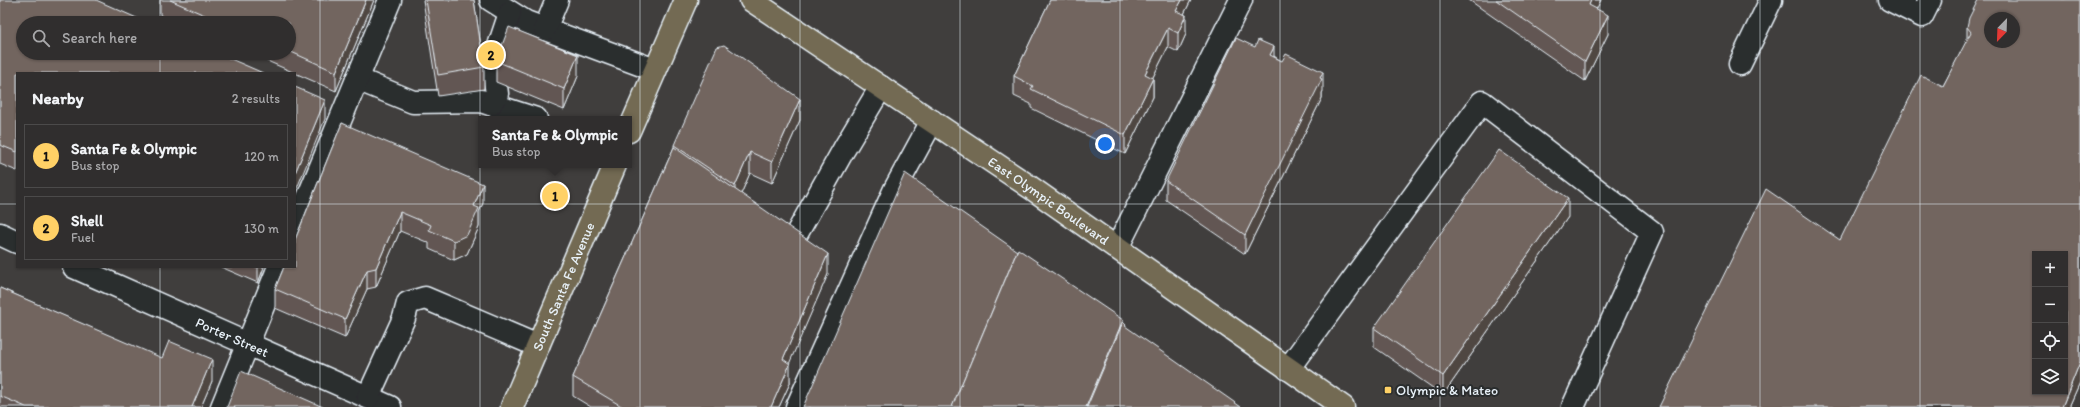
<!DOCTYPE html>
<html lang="en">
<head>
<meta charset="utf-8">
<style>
	:root { --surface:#302e2e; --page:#3c3a3a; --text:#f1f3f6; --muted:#a8a8aa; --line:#4b4a4a; --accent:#ffd166 }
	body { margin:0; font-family:Itim,sans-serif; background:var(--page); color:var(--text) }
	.controls { position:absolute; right:12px; bottom:12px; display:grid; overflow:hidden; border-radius:0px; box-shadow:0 1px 3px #0004 }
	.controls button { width:36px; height:36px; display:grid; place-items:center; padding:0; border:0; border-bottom:1px solid var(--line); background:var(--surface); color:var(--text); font:20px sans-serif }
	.compass { position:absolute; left:1984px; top:12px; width:36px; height:36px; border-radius:50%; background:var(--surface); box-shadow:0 1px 3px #0004; rotate:203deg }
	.you { position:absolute; left:1105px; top:144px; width:14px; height:14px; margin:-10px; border:3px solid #fff; border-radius:50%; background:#1a73e8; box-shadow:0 0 0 6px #1a73e833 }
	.badge { display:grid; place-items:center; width:26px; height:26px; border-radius:50%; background:var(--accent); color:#111; font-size:13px; font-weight:700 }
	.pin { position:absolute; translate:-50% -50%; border:2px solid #fff; box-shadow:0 1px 4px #0006 }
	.popup { position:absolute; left:478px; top:116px; width:154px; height:52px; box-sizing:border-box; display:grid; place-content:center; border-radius:0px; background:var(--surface); filter:drop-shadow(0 1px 3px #0005); font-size:13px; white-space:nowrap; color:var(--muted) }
	.popup b { font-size:15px; color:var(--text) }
	.popup::after { content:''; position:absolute; left:50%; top:100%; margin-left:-8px; border:8px solid transparent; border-top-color:var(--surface) }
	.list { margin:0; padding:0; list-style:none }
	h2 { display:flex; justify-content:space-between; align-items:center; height:52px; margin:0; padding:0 16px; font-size:17px }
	h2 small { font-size:13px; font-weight:400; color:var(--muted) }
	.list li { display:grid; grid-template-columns:26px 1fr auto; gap:12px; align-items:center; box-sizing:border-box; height:64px; margin:0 8px 8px; padding:0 8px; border:1px solid var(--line); border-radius:0px }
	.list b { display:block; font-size:15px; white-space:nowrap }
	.list p { margin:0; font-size:13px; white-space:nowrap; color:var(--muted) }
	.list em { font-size:13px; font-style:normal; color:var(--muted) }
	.icon { flex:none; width:22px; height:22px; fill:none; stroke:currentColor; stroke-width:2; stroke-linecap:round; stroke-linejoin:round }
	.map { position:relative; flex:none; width:2080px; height:407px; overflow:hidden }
	.search { position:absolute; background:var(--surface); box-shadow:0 1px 3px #0004; left:16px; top:16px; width:280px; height:44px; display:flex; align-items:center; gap:10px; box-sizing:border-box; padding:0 14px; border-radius:22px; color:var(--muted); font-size:15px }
	.panel { position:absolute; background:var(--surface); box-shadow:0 1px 3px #0004; left:16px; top:72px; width:280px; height:196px; border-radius:0px }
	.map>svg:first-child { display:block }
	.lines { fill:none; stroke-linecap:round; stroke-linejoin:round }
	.minor-casing { stroke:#e8f1f8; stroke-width:25 }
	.major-casing { stroke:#e8f1f8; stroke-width:25 }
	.minor { stroke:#2a2d2e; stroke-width:22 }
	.major { stroke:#736b52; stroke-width:22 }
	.wall { fill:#625752; stroke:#e8f1f8 }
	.shaded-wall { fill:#504742; stroke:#e8f1f8 }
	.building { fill:#72655f; stroke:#e8f1f8; fill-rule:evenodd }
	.grid { fill:none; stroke:#e8f1f8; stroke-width:1; stroke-opacity:0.55 }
	.poi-dot { fill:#ffd166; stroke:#2a2d2e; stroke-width:1.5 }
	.labels { text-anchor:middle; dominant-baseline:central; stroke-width:4; stroke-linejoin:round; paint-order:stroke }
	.street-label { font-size:14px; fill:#e8f1f8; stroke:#2a2d2e }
	.poi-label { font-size:14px; fill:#e8f1f8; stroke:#2a2d2e; text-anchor:start }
</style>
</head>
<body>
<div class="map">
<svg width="2080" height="407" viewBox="0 0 2080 407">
	<rect width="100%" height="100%" fill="#403e3d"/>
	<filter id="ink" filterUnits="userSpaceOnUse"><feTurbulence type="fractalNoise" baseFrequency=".025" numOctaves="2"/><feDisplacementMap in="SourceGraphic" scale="8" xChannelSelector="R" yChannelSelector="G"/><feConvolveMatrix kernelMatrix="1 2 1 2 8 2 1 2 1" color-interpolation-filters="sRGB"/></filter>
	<g filter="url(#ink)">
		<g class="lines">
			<defs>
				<g id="minor">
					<polyline points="491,0 526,22 655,70"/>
					<polyline points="1890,0 1922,16 1930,0"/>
					<polyline points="545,29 557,0"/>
					<polyline points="1740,64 1771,0"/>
					<polyline points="357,79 413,102 481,101 536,119"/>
					<polyline points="491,104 497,94 493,64 510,13"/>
					<polyline points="295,229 390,0"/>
					<polyline points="0,234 17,242"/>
					<polyline points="796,235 844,149 881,87"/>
					<polyline points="1117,248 1241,0"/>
					<path id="s1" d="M74,267L390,407"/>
					<polyline points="1288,369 1482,102 1652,232 1573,407"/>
					<polyline points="368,397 404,318 408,303 425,298 538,346"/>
					<polyline points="222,407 279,267"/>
					<polyline points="797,407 895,189 932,121"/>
				</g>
				<g id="major">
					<path id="s2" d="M751,0L1030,187L1343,407"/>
					<polyline points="629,131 686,0"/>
					<path id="s3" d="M512,407L615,165"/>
				</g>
			</defs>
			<use href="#minor" class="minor-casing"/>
			<use href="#major" class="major-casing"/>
			<use href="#minor" class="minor"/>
			<use href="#major" class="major"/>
		</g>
		<g class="wall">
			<polygon points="0,0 17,73 17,171 0,164"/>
			<polygon points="160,0 374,0 336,91 249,53 289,53 289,23 179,23 160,15"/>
			<polygon points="423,0 474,0 484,67 484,89 438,96"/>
			<polygon points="1050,0 1191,0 1184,14 1186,34 1178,52 1168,47 1153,77 1153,97 1125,154 1031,108 1031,104 1014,96 1014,76"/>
			<polygon points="1469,0 1601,0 1596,9 1608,34 1585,81"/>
			<polygon points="2080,0 2080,382 2069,407 1659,407 1840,240 1943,86 1967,41 1967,27"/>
			<polygon points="1274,56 1323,91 1322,93 1322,98 1245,254 1166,200 1166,181"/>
			<polygon points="496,61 578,76 564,110 496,82"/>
			<polygon points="800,120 772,183 750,173 741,194 828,274 789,363 790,383 779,407 591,407 573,396 573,377 674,147 674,145"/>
			<polygon points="342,123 483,203 479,212 479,227 467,254 454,260 429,249 429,243 400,231 376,287 367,289 345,338 275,308 275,289"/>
			<polygon points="1568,217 1443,395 1374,347 1374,328"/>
			<polygon points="221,267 264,267 258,283"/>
			<polygon points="0,288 212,381 201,407 0,407"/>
		</g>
		<g class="shaded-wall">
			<polygon points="366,0 374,0 336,91 336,72"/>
			<polygon points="1182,0 1191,0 1176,30 1176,11"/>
			<polygon points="1591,0 1601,0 1589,24 1589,5"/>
			<polygon points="1186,15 1186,34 1178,52 1178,33"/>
			<polygon points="1608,15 1608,34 1585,81 1585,62"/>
			<polygon points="1168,28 1168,47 1145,93 1145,74"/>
			<polygon points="1274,47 1274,66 1270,55"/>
			<polygon points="578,55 578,76 564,110 564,89"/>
			<polygon points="1323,72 1323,91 1322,93 1322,98 1245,254 1245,235"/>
			<polygon points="1153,78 1153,97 1125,154 1125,135"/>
			<polygon points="800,99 800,120 772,183 772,162"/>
			<polygon points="325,100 325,119 295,193 295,173"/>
			<polygon points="750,152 750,173 735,208 735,186"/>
			<polygon points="483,184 483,203 479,212 479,227 467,254 454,260 454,241 474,206"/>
			<polygon points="1568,198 1568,217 1443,395 1443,376"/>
			<polygon points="400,212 400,231 376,287 376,268"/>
			<polygon points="828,254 828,274 783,378 783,359"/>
			<polygon points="258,267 264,267 258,283"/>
			<polygon points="367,270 367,289 345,338 345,319"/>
			<polygon points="1123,320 1123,341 1095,407 1086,407"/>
			<polygon points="212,359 212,381 201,407 192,407"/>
			<polygon points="2080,362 2080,382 2069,407 2062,407"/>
			<polygon points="790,364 790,383 779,407 771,407"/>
		</g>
		<g class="building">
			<polygon points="0,0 96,0 148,23 23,23 23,53 217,53 263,73 17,73 17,152 0,145"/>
			<polygon points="170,0 366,0 336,72 289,51 289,23 223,23"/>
			<polygon points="426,0 474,0 484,67 438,75"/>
			<polygon points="1050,0 1182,0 1176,11 1186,15 1178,33 1168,28 1145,74 1153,78 1125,135 1031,89 1033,86 1014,76"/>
			<polygon points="1496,0 1591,0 1589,5 1608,15 1585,62"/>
			<path d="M1978,0H2080V362L2062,407H1659L1766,189L1840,240L1921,75L1943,86L1971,32L1967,27L1969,18ZM1990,18H2014V42H1990ZM2035,254H2065V392H2035Z"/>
			<polygon points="509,27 578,55 564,89 496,61"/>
			<polygon points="1236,38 1255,47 1258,40 1274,47 1270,55 1282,61 1286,54 1323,72 1320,78 1322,79 1245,235 1166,181"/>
			<polygon points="724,45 800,99 772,162 750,152 735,186 674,145 717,47"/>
			<polygon points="295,87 325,100 295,173"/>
			<polygon points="342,123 483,184 474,206 479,208 467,235 454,241 429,230 431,225 400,212 376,268 367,270 345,319 275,289 284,267 295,267 295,240"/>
			<polygon points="674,147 828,254 783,359 790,364 771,407 623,407 573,377"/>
			<polygon points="1499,150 1568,198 1443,376 1374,328"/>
			<polygon points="905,173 1017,251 952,407 803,407"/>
			<polygon points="1018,249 1123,320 1086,407 952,407"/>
			<polygon points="0,288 162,358 169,341 212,359 192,407 26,407 0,396"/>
			<polygon points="1123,322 1126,325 1125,326 1241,407 1087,407"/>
			<polygon points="241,371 323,407 227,407"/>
		</g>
	</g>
	<path class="grid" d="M160,0V23M320,0V407M480,0V407M640,0V407M800,0V407M960,0V407M1120,0V407M1280,0V407M1440,0V407M1600,0V407M1760,0V407M1920,0V407M160,53V73M0,204H17M295,204H2080M160,267V407"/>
	<rect class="poi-dot" x="1384" y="386" width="8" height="8" rx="2"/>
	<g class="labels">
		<g class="street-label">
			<text stroke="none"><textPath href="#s2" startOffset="359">East Olympic Boulevard</textPath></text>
			<text stroke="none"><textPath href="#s3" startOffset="131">South Santa Fe Avenue</textPath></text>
			<text stroke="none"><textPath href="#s1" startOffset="173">Porter Street</textPath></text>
		</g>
		<g class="poi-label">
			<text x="1396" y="390">Olympic &amp; Mateo</text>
		</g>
	</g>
</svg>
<div class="controls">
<button>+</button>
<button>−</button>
<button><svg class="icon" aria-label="locate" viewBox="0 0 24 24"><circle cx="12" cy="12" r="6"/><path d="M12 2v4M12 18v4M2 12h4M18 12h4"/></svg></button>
<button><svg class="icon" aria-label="layers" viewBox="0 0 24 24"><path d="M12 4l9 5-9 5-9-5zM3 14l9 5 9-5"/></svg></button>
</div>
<svg class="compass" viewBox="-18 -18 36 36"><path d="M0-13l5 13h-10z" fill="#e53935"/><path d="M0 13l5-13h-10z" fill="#a8a8aa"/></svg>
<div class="you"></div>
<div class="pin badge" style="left:555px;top:196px">1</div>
<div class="popup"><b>Santa Fe &amp; Olympic</b>Bus stop</div>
<div class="pin badge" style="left:491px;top:55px">2</div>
<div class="search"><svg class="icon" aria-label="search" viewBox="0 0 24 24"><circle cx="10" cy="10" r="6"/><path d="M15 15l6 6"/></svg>Search here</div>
<section class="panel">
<h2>Nearby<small>2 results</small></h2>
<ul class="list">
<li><span class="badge">1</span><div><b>Santa Fe &amp; Olympic</b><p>Bus stop</p></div><em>120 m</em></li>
<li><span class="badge">2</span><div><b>Shell</b><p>Fuel</p></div><em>130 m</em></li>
</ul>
</section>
</div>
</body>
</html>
